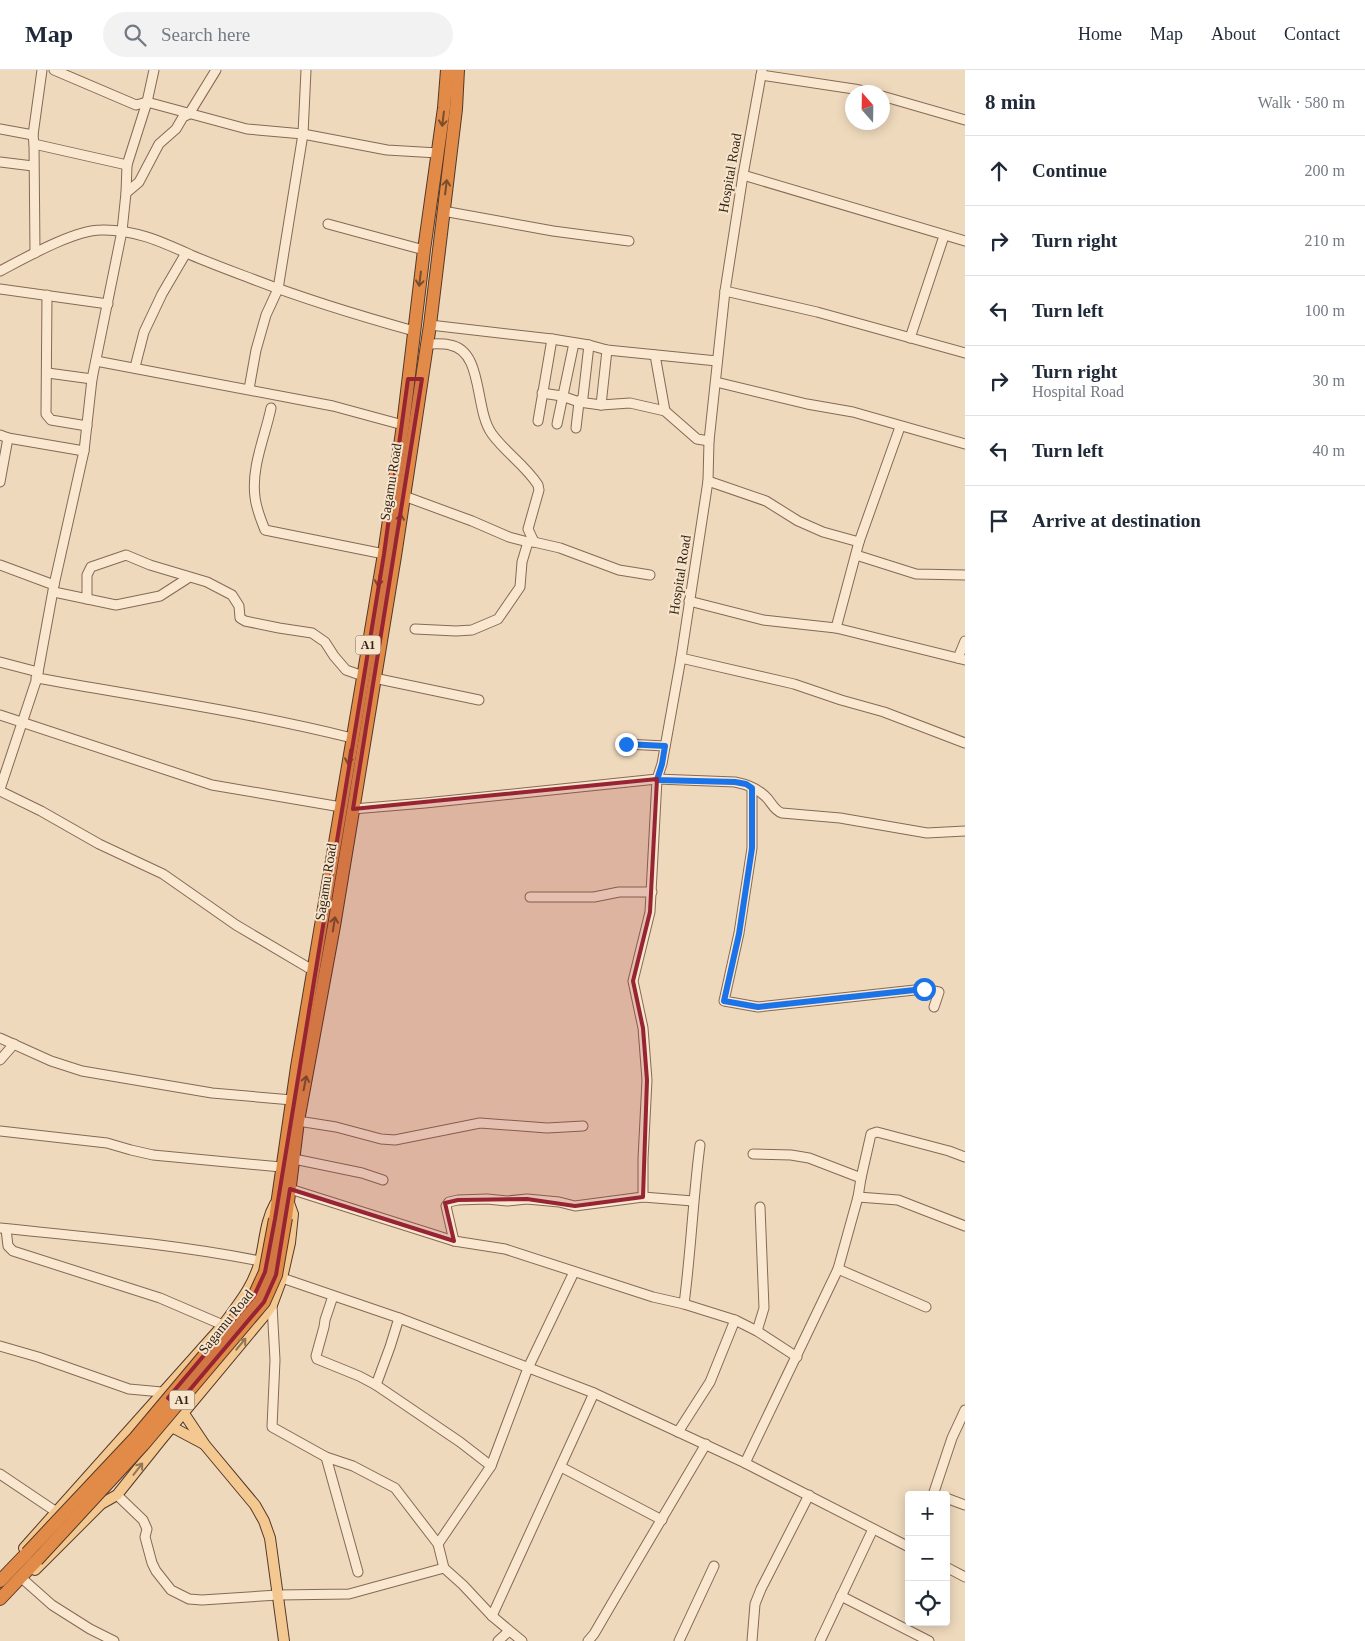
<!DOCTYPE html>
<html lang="en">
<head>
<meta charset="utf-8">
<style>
	:root { --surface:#fff; --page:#f2f2f3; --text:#1f2937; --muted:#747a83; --line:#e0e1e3 }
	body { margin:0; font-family:"Times New Roman",serif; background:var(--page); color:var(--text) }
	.controls { position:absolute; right:15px; bottom:15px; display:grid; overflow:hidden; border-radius:5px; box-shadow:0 2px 12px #0003 }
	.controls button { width:45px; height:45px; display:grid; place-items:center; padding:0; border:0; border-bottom:1px solid var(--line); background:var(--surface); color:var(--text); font:25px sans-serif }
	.compass { position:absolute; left:845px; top:15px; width:45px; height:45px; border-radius:50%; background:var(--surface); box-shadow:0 2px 12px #0003; rotate:340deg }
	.stop { position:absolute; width:15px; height:15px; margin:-11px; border:4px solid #1a73e8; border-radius:50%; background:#fff }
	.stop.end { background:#1a73e8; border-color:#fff; box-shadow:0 1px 5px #0008 }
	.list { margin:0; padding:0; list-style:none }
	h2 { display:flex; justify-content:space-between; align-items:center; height:65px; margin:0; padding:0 20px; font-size:21px }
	h2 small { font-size:16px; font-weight:400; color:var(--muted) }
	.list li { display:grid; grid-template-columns:32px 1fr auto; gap:15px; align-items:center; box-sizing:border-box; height:70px; padding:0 20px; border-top:1px solid var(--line) }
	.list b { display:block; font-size:19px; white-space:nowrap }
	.list p { margin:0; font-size:16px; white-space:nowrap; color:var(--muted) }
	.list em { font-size:16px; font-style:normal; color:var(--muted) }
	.icon { flex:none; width:28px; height:28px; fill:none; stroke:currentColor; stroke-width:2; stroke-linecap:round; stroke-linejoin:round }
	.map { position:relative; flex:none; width:965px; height:1571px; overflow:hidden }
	header { display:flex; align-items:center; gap:30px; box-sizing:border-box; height:70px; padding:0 25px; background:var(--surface); border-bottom:1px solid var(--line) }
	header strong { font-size:24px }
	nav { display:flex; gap:28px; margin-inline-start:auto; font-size:18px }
	.search { width:350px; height:45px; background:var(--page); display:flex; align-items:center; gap:12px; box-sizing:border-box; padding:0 18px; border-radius:28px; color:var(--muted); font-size:19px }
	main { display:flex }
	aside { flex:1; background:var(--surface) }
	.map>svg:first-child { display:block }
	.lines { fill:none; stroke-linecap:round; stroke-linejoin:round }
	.minor-casing { stroke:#866955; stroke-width:11 }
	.major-casing { stroke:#53382a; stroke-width:12 }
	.highway-casing { stroke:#53382a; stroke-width:14 }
	.minor { stroke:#f9e7cf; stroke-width:9 }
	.major { stroke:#f4c991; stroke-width:10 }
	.highway { stroke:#e28b48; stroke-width:12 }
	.highway-bridge-casing { stroke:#53382a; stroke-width:14; stroke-linecap:butt }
	.highway-bridge { stroke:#e28b48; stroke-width:12 }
	.oneway { stroke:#7a4d2c }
	.oneway2 { stroke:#947656 }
	.route { stroke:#1a73e8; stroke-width:6 }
	.marked { fill:#962433; fill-opacity:0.2; stroke:#962433; stroke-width:4; stroke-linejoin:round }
	.labels { text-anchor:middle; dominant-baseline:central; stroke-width:4; stroke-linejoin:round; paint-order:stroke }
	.shield { fill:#f6e4cb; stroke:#6e5e4f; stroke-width:1 }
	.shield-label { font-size:12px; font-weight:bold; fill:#34241a }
	.street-label { font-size:14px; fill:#34241a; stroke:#f6e4cb }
</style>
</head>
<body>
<header>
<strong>Map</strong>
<div class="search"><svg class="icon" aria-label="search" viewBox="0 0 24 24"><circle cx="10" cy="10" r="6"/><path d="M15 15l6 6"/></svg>Search here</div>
<nav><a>Home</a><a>Map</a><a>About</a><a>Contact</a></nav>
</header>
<main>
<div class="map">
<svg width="965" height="1571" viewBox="0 0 965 1571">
	<rect width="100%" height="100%" fill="#eed9bc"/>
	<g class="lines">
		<defs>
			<g id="minor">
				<polyline points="54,0 136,35 147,32 247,59 303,64 387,80 438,83"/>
				<polyline points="761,5 854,19 869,22"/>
				<polyline points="882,26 965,50"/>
				<polyline points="0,59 33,65"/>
				<polyline points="34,74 127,95"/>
				<polyline points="0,92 33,96"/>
				<polyline points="743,105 965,171"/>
				<polyline points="126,123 139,112 159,74 176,59 183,47 189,44 216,0"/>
				<polyline points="443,141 553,161 629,171"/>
				<polyline points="328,154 424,180"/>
				<polyline points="35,183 34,74 33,65 42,0"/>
				<path d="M0,201C25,188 74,160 101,160C134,159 162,172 191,185C212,194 234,202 255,210C307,230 360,246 414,261"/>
				<polyline points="0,219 108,234"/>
				<polyline points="725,221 817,242 965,283"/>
				<polyline points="47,225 46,344 51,350 87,356"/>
				<polyline points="430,255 552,269 589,275 607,280 717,291"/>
				<polyline points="910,268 944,166"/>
				<path d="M427,274C434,274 442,273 450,275C484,281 474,340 492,364C505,382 526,396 538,415L539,420L528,459L534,472"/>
				<polyline points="655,285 665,341"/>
				<polyline points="96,291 333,336 403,355"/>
				<polyline points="135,297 144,262 162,224 186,183"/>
				<polyline points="48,303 92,309"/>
				<polyline points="716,312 807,334 853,342 965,374"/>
				<polyline points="249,319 256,280 266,245 278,219 303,64 306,0"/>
				<polyline points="542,323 562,326 579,332 601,335 630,333 665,341 697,369 709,371"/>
				<polyline points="601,335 607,280"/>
				<path d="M271,338C265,367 251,397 255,427C256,438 261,450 265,460L384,484"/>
				<polyline points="538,351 552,269"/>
				<polyline points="557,354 574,273"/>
				<polyline points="576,358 579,332 583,327 589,275"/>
				<polyline points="0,365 8,368 84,381"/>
				<polyline points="708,411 766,431 798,451 823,462 859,472"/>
				<polyline points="0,412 8,368"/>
				<polyline points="404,426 472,451 509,467 528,472 534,472 560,478 619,500 650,505"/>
				<polyline points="856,485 916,504 965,505"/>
				<polyline points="0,495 54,515"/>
				<polyline points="54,522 116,535 160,526 188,508"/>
				<polyline points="87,529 87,505 91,497 126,485 150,495 207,512 232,525 239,536 240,548 245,551 279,558 312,563 325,572 334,586 346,600 363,606"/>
				<polyline points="689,531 763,550 836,558 965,590"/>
				<polyline points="836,558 859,472 900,357"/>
				<polyline points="415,559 456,561 472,560 498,549 520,517 522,492 528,472"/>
				<polyline points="681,588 794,614 841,630 884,642 965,673"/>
				<polyline points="958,588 965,571"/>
				<polyline points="0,592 38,602 36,608"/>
				<path d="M37,608C142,627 248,642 352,668"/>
				<polyline points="374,608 479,630"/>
				<polyline points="0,645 212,715 341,737"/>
				<polyline points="626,674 665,676"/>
				<polyline points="752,718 752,778 739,863 724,931 758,937 924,919 939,922 934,937"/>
				<polyline points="0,719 37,608 54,515 84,381 92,309 122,161 126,123 127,95 147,32 154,0"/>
				<polyline points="0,721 41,741 99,774 163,804 236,855 314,901"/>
				<polyline points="353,739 425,733 657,709 662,694 681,588 708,411 709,371 725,221 743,105 762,0"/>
				<polyline points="530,827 594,827 619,822 652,822"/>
				<polyline points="0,968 51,991 82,1001 212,1023 292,1030"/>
				<polyline points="0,990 14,974"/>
				<polyline points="298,1051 336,1057 381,1069 395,1070 480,1053 547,1058 583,1056"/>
				<polyline points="0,1061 107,1073 131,1080 153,1085 281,1097"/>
				<polyline points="753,1084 791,1085 809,1088 861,1108"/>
				<polyline points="294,1089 362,1103 383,1110"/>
				<polyline points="290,1119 454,1171 505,1179 653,1227 684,1234 735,1250 757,1261 797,1287"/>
				<path d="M643,1127V1089L647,1010L643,958L633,911L650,842L657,709L735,712C745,714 758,719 765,726C772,732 773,740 782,743L840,748L927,763L965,761"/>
				<polyline points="858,1127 898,1130 965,1156"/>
				<path d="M0,1158C87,1167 174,1174 260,1191"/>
				<polyline points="6,1159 8,1176 13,1181 160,1228 223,1255"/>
				<polyline points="454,1171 446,1136 449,1132 458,1130 487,1129 507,1131 527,1129 559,1132 575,1136 643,1127 693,1131"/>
				<polyline points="838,1199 926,1237"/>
				<polyline points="282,1208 399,1248 594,1323 745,1393 909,1477"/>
				<polyline points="333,1226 325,1250 324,1257 316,1286 317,1289 359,1306 376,1315 460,1372 491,1396"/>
				<path d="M684,1234C691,1181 693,1128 700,1075"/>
				<polyline points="272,1235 275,1290 272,1357 326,1387 353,1396 395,1418 438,1474 444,1498 463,1515 492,1546 522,1571"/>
				<polyline points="757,1261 764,1238 760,1137"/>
				<polyline points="0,1276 38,1287 129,1319 162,1322"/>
				<polyline points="376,1315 390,1277 399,1248"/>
				<polyline points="678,1362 710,1312 735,1250"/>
				<polyline points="326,1387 358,1502"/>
				<polyline points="745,1393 838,1199 858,1127 861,1108 871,1064 877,1062 949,1081 965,1087"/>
				<polyline points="561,1397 662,1450"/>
				<polyline points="0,1404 55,1441"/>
				<polyline points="117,1425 143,1450 147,1459 145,1467 152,1493 156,1501 171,1520 189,1529 202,1530 278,1525 349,1524 444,1498"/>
				<polyline points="933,1425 952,1368 965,1340"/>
				<polyline points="946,1428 965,1435"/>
				<polyline points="438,1474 491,1396 528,1298 574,1202"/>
				<polyline points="946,1497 965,1507"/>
				<polyline points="25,1511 52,1535 90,1559 114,1571"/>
				<polyline points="841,1526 929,1571"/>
				<polyline points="492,1546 594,1323"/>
				<polyline points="498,1571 509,1561"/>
				<polyline points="588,1571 594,1564 615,1528 706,1374"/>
				<polyline points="679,1571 714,1496"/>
				<polyline points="752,1571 755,1534 761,1519 809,1425"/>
				<polyline points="820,1571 873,1459"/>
			</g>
			<g id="major">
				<polyline points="181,1339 205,1375 255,1435 264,1451 270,1468 284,1571"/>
				<polyline points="167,1352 172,1357 204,1374"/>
				<path d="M24,1478L223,1255C239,1233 253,1217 260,1191C265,1171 265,1152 275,1134"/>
				<polyline points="35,1500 101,1434 117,1425 161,1370 264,1246 272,1235 282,1208 290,1173 293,1144 289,1133"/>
			</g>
			<g id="highway">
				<polyline points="286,1148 298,1051 334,856 395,486 416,348 430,255 456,39 458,0"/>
				<polyline points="275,1149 297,997 384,484 403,355 424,180 444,38 447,0"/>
				<polyline points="0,1511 27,1483"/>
				<polyline points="0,1529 37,1490"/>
			</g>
		</defs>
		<use href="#minor" class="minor-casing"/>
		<use href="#major" class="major-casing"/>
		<use href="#highway" class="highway-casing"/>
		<use href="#minor" class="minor"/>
		<use href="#major" class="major"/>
		<use href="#highway" class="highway"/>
		<defs>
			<g id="highway-bridge">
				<polyline points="27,1483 135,1368 254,1226 265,1202 275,1149"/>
				<polyline points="37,1490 143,1375 264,1232 276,1205 286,1148"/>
			</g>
		</defs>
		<use href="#highway-bridge" class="highway-bridge-casing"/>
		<use href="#highway-bridge" class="highway-bridge"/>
	</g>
	<defs><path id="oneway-shaft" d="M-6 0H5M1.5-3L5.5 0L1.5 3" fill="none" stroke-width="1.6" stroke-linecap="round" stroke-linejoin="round" transform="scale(1.25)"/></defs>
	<g class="oneway">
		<use href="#oneway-shaft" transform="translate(443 49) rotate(97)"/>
		<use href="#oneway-shaft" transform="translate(446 117) rotate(-83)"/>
		<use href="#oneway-shaft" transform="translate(420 209) rotate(97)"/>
		<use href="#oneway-shaft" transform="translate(400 451) rotate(-82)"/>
		<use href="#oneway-shaft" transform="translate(379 509) rotate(100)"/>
		<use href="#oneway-shaft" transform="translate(349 687) rotate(99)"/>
		<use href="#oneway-shaft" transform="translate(334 854) rotate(-81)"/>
		<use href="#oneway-shaft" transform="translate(305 1013) rotate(-79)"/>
	</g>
	<g class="oneway2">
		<use href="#oneway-shaft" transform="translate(241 1274) rotate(-50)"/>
		<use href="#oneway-shaft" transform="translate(138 1399) rotate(-52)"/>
	</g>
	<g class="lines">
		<polyline class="route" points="626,674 665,676 662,694 657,710 735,712 746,714 752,718 752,778 739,864 724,931 758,937 924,919"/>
	</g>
	<path class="marked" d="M408,309H422L353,739L657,709L650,842L633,911L643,958L647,1010L643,1127L575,1136L527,1129L458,1130L445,1133L454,1171L290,1119L276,1205L264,1232L177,1335L168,1328L254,1226L265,1202L275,1149L384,484Z"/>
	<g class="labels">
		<g class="shield">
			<rect x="355.5" y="565.5" width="25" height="19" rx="4"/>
			<rect x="169.5" y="1320.5" width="25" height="19" rx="4"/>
		</g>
		<g class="shield-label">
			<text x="368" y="575">A1</text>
			<text x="182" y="1330">A1</text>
		</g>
		<g class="street-label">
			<text transform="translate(730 103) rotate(-80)">Hospital Road</text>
			<text transform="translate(391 412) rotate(-81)">Sagamu Road</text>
			<text transform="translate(680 505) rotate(-81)">Hospital Road</text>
			<text transform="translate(326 812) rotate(-81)">Sagamu Road</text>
			<text transform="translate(226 1252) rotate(-51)">Sagamu Road</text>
		</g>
	</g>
</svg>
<div class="controls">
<button>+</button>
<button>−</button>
<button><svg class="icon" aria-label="locate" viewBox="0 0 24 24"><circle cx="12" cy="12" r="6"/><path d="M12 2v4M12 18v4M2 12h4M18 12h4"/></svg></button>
</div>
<svg class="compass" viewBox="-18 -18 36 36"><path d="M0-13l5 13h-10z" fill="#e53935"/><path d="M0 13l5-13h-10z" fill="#747a83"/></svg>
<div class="stop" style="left:924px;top:919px"></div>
<div class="stop end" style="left:626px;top:674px"></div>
</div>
<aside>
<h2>8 min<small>Walk · 580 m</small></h2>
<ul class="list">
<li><svg class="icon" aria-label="ahead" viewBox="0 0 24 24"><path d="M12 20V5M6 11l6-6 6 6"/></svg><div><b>Continue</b></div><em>200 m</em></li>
<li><svg class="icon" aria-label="right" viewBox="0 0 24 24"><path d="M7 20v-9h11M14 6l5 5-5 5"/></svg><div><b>Turn right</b></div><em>210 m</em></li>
<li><svg class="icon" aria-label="left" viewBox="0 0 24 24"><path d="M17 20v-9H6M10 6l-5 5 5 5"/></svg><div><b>Turn left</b></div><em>100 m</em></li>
<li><svg class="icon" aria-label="right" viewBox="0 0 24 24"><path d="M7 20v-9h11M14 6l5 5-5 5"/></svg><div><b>Turn right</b><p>Hospital Road</p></div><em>30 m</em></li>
<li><svg class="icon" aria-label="left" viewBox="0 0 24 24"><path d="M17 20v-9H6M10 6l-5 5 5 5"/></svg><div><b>Turn left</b></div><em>40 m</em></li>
<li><svg class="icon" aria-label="arrive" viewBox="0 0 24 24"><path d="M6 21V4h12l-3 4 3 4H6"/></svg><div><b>Arrive at destination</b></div></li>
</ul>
</aside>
</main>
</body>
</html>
